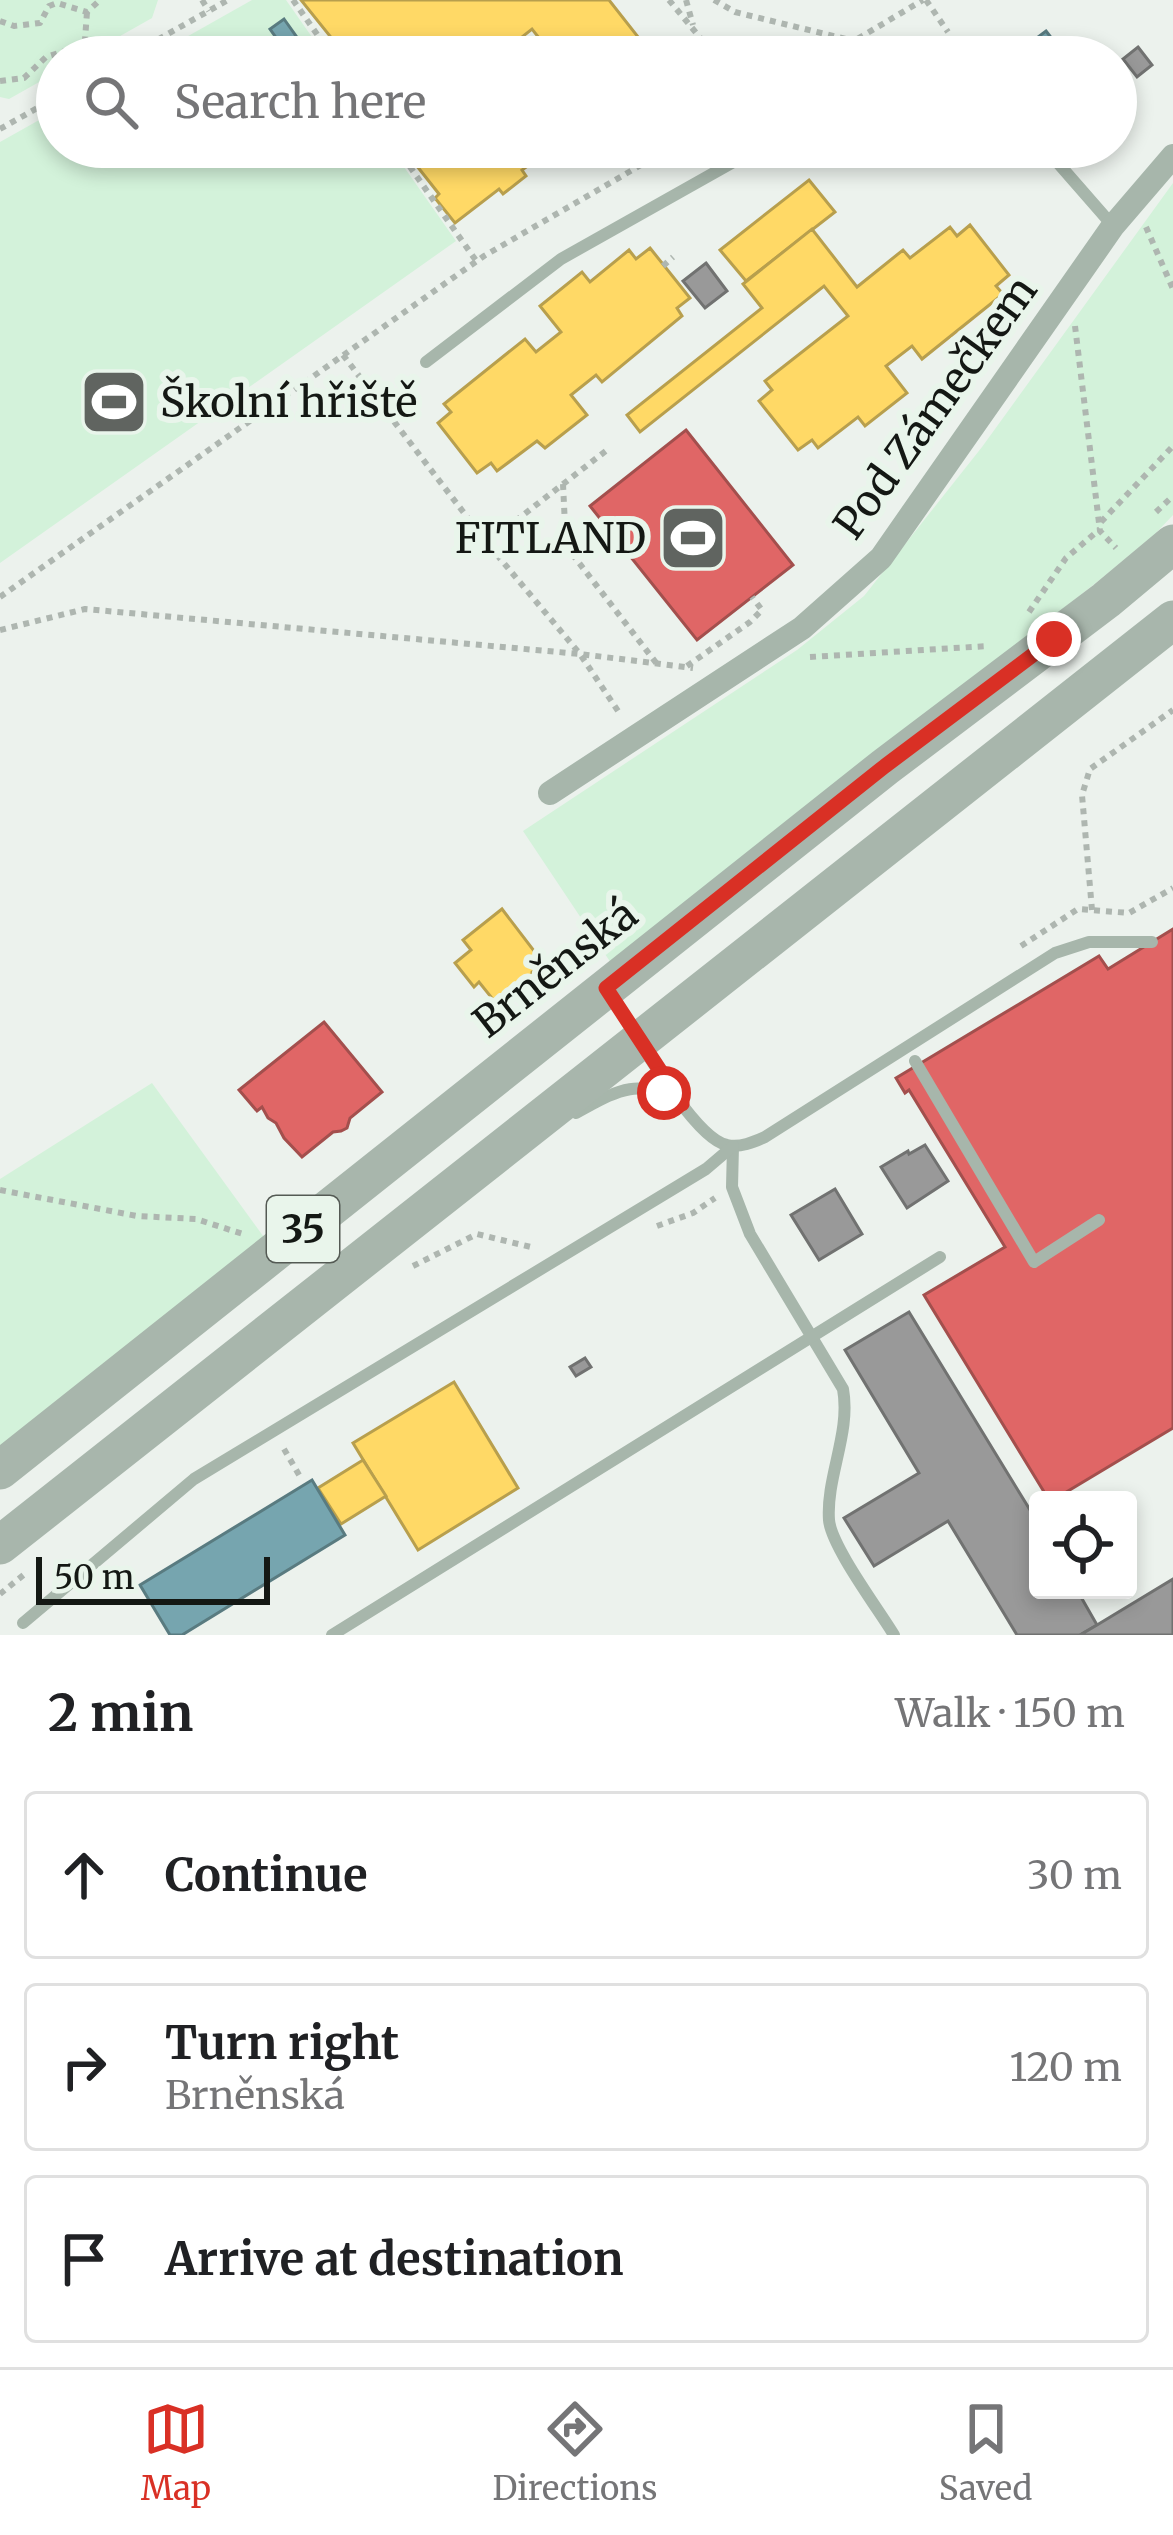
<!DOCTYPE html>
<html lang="en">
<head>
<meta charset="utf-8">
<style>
	:root { --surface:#fff; --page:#f6f6f6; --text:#202124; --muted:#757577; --line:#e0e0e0; --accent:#d93025 }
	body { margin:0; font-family:Merriweather,serif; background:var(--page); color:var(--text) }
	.controls { position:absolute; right:36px; bottom:36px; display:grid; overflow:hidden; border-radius:12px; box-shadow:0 6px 18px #0003 }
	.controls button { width:108px; height:108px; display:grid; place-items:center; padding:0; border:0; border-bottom:3px solid var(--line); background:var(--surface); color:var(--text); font:60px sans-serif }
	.scale { position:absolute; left:36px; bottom:30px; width:234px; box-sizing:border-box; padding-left:12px; border:6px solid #141814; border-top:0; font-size:33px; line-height:42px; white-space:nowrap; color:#141814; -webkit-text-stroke:9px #e9f5eb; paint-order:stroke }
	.stop { position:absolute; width:36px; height:36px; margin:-27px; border:9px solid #d93025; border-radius:50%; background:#fff }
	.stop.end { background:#d93025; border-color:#fff; box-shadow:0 3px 12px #0008 }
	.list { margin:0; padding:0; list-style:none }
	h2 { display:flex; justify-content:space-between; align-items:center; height:156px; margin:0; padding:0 48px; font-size:51px }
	h2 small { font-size:39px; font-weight:400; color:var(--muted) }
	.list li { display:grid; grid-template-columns:78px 1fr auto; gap:36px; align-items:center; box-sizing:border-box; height:168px; margin:0 24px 24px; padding:0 24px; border:3px solid var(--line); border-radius:12px }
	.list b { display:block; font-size:45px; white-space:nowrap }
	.list p { margin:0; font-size:39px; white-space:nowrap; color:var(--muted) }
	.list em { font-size:39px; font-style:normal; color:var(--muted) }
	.icon { flex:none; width:66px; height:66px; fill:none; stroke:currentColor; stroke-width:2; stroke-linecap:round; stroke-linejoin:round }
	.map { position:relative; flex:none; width:1173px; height:1635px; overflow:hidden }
	.search { position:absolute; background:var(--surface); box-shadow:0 6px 18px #0003; left:36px; right:36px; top:36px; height:132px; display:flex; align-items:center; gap:30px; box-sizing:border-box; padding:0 42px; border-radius:66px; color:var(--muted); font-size:45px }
	.sheet { height:732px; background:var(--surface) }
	nav { display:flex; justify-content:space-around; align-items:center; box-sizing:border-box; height:168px; border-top:3px solid var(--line); background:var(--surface); font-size:33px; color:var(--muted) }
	nav a { display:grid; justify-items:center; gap:6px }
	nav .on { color:var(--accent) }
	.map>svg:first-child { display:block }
	.green { fill:#d3f2da }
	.homes { fill:#ffd966; stroke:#b89f4d; stroke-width:3 }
	.shops { fill:#e06666; stroke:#a34f4d; stroke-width:3 }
	.public { fill:#76a5af; stroke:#597b80; stroke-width:3 }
	.industry { fill:#999; stroke:#717271; stroke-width:3 }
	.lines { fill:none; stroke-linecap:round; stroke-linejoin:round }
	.path { stroke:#aeb6b0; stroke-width:6; stroke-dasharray:6 6; stroke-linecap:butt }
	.service { stroke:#a7b6ab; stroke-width:12 }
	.minor { stroke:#a7b6ab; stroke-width:24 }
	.primary { stroke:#a8b6ac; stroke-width:39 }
	.route { stroke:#d93025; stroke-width:15 }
	.labels { text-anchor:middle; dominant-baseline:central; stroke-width:12; stroke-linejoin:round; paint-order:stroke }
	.shield { fill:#e9f5eb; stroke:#545a54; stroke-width:3 }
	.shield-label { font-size:39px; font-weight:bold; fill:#141814 }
	.poi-label { font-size:42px; fill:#141814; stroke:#e9f5eb; text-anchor:start }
	.street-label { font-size:42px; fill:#141814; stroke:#e9f5eb }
</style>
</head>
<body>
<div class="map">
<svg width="1173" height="1635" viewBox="0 0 1173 1635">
	<rect width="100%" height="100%" fill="#ecf2ed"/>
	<g class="green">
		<polygon points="0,0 158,0 152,18 83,57 57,57 57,72 9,99 0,97"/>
		<polygon points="252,0 286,0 326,57 151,57"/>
		<polygon points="57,110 57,147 390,147 456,241 0,563 0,142"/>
		<polygon points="1173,183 1173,515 1155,534 1102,578 611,963 523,831 797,650 864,596 982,447"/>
		<polygon points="152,1083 266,1240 0,1451 0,1179"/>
	</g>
	<g class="homes">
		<polygon points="301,0 609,0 649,51 658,44 668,57 554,57 532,29 497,57 338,57 342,51"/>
		<polygon points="409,147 554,147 522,170 526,176 503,194 499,189 455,223 435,198 439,194 413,161 417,157"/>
		<polygon points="809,180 835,212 746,281 720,250"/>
		<polygon points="970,225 1009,275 996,286 1003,294 922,359 912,346 886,366 907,393 865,426 858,417 818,448 812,440 798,450 759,401 772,390 765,381 848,316 824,286 640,432 627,415 762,308 743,284 812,229 857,287 903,250 910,258 950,227 957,236"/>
		<polygon points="650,248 690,298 677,308 682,316 602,382 596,375 571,395 587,415 545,448 537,441 497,471 491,463 477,473 438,423 451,412 444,404 525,339 536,352 561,332 540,306 582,272 590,282 629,250 636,259"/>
		<polygon points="502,909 544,964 532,972 531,981 519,983 495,1002 479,982 474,987 455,963 471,950 463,940"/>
		<polygon points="454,1382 518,1488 418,1550 353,1443"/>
		<polygon points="363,1460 386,1496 341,1524 318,1488"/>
	</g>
	<g class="shops">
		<polygon points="686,430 793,565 697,640 590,506"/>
		<polygon points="1173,929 1173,1428 1053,1500 1049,1500 924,1295 1005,1247 909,1090 905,1093 896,1078 1099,956 1108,969"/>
		<polygon points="324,1022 382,1092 350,1118 347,1128 341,1131 333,1132 302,1157 284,1138 276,1123 268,1118 262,1107 257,1111 239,1090"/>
	</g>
	<g class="public">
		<polygon points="284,19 296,36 282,46 270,29"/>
		<polygon points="1046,31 1066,57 1028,57 1022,49"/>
		<polygon points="312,1480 345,1535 182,1635 170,1635 140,1585"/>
	</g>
	<g class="industry">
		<polygon points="1138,47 1152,65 1137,77 1123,59"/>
		<polygon points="706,263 727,291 705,308 683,281"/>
		<polygon points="925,1145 948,1181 907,1208 881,1167 908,1151 909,1154"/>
		<polygon points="835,1189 862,1234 819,1260 791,1215"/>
		<polygon points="909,1312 1038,1523 1038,1590 1077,1590 1097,1625 1080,1635 1017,1635 948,1521 874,1566 844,1518 919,1473 845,1350"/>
		<polygon points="585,1358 591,1367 576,1376 570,1367"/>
		<polygon points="1173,1579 1173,1635 1080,1635 1097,1625"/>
	</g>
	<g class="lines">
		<g class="path">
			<polyline points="202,0 209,11"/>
			<polyline points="293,0 333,57"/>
			<polyline points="669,0 716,57"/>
			<polyline points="686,0 693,25"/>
			<polyline points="714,0 735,12 854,41"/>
			<polyline points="926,0 948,32"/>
			<polyline points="0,21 14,26 40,23 49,6 57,3 87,12 100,0"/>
			<polyline points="843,51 869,57"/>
			<polyline points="127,57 228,0"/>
			<polyline points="827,57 923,0"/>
			<polyline points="0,81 24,78 46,57 81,46 85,40 87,12"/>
			<polyline points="0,129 57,97"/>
			<polyline points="396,147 477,262"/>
			<polyline points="1146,227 1173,289"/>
			<polyline points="663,266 673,257"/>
			<polyline points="1075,326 1100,531 1116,548"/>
			<polyline points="343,355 487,543 580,654 620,714"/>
			<polyline points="563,484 566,546 657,664"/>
			<polyline points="1156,512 1173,496"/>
			<polyline points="1101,522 1173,446"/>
			<polyline points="487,543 607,450"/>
			<polyline points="0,597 484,256 672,147"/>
			<polyline points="1029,612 1066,558 1100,529"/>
			<polyline points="0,630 85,609 580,654 693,668"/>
			<polyline points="810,657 988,646"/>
			<polyline points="687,666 750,622 762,610 752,597"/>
			<polyline points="1092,910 1082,795 1090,769 1173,710"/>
			<polyline points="1021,946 1078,909 1129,913 1173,888"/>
			<polyline points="0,1190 137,1216 196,1219 243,1234"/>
			<polyline points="657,1226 693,1213 715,1198"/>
			<polyline points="413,1266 477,1234 535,1248"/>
			<polyline points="284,1449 302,1480"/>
			<polyline points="0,1594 26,1573"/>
		</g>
		<g class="service">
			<polyline points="921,57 930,52 959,49 966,57"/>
			<polyline points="1044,147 1113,226"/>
			<polyline points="426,362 561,259 760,147"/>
			<path d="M610,994C631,1026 693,1139 727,1145C740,1148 754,1142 765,1137L1055,953L1089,942H1152"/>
			<polyline points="915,1061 1034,1262 1099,1220"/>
			<path d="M576,1113C615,1092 637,1076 678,1102"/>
			<path d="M733,1146L732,1187L750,1234L843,1389C851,1433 826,1477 829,1520C831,1546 879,1610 894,1635"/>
			<polyline points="23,1623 194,1479 706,1169 733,1146"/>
			<polyline points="332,1635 940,1257"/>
		</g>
		<polyline class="minor" points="550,793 802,628 881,558 1113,226 1173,156"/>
		<g class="primary">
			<polyline points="0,1470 885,767 1106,600 1173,544"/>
			<polyline points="0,1545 1173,620"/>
		</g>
	</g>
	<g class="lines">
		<polyline class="route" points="664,1093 682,1104 606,988 885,766 1054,639"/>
	</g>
	<defs>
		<symbol id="stadium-square" viewBox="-11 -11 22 22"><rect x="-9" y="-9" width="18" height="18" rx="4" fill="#606460" stroke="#e9f5eb"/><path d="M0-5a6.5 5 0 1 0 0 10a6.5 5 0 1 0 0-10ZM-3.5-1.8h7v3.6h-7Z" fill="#fff"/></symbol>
	</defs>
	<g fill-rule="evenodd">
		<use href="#stadium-square" x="76" y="364" width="76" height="76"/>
		<use href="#stadium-square" x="655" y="500" width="76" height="76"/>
	</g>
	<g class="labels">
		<rect class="shield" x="267" y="1196" width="72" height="66" rx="9"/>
		<g class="shield-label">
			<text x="303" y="1229">35</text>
		</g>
		<g class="poi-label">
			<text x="160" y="402">Školní hřiště</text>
			<text x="646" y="538" text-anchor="end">FITLAND</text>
		</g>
		<g class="street-label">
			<text transform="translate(935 407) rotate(-54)">Pod Zámečkem</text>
			<text transform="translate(555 968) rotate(-38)">Brněnská</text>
		</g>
	</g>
</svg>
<div class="controls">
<button><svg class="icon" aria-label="locate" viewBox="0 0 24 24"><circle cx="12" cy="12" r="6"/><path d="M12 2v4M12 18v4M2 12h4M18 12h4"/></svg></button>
</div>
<div class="scale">50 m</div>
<div class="stop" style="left:664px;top:1093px"></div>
<div class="stop end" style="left:1054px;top:639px"></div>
<div class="search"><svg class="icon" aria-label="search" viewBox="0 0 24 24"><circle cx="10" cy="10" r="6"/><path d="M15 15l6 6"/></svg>Search here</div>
</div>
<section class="sheet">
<h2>2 min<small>Walk · 150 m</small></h2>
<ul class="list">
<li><svg class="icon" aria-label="ahead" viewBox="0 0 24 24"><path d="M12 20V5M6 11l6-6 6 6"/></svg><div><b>Continue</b></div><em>30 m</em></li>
<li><svg class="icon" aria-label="right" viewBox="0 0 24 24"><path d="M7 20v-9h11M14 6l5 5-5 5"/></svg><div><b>Turn right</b><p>Brněnská</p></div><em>120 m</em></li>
<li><svg class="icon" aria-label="arrive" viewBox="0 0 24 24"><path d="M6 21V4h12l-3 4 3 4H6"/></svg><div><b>Arrive at destination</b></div></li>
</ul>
</section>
<nav>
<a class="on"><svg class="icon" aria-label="map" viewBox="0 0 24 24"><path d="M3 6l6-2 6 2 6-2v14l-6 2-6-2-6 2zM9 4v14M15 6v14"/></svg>Map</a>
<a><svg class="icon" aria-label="directions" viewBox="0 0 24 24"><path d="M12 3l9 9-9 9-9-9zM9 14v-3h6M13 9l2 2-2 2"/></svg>Directions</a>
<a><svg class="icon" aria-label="saved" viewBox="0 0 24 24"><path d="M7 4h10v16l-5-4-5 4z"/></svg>Saved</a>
</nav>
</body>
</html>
